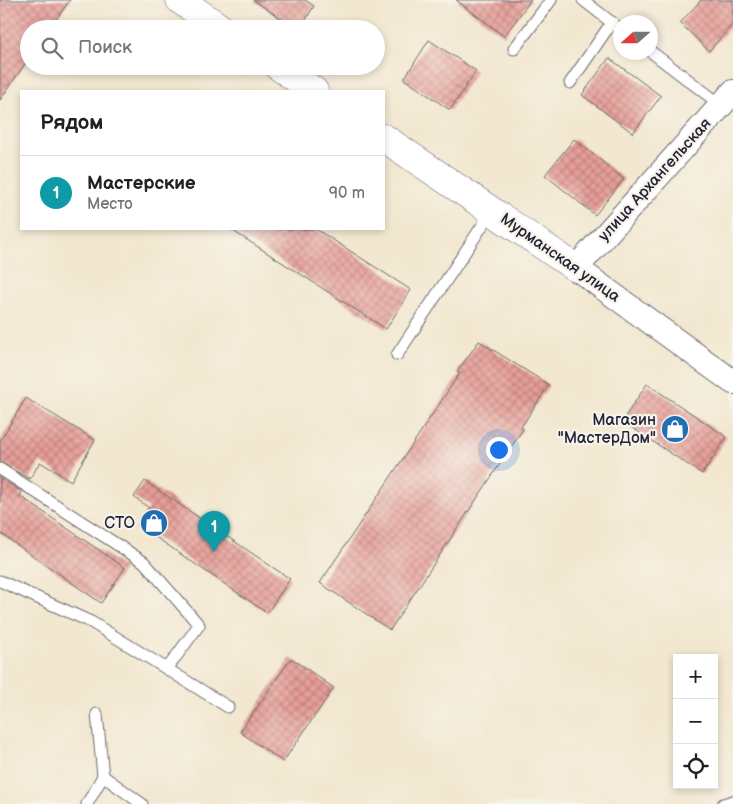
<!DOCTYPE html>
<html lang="ru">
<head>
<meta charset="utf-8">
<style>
	:root { --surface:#fff; --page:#f6f6f6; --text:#202124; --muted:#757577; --line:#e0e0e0; --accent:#1f6fb2 }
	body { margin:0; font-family:"Balsamiq Sans",sans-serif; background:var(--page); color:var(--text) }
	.controls { position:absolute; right:15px; bottom:15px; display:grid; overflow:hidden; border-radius:0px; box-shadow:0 2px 8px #0003 }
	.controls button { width:45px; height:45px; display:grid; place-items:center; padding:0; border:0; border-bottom:1px solid var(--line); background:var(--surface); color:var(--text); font:25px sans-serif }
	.compass { position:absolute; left:613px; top:15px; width:45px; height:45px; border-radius:50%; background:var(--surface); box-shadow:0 2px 8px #0003; rotate:249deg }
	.you { position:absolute; left:498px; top:449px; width:18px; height:18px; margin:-12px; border:4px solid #fff; border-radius:50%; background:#1a73e8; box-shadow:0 0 0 8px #1a73e833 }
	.badge { display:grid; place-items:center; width:32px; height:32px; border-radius:50%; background:var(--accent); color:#fff; font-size:16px; font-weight:700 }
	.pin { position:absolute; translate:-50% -41px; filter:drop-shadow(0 1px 2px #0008) }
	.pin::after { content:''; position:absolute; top:26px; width:18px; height:15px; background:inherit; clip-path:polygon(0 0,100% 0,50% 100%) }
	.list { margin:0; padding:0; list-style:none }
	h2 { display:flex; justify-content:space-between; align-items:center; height:65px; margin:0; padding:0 20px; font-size:21px }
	h2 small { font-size:16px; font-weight:400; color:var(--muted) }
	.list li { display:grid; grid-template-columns:32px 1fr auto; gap:15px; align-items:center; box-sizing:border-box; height:75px; padding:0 20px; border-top:1px solid var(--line) }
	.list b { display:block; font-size:19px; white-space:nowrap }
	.list p { margin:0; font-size:16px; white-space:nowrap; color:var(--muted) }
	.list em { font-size:16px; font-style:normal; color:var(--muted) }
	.icon { flex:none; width:28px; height:28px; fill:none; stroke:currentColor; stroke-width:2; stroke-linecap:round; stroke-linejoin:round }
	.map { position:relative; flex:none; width:733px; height:804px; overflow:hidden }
	.search { position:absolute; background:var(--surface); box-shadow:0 2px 8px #0003; left:20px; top:20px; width:365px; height:55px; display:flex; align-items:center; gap:12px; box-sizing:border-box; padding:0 18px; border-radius:28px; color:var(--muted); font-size:19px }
	.panel { position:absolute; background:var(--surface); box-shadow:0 2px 8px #0003; left:20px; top:90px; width:365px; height:140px; border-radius:0px }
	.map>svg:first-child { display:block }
	.building { fill:url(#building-cross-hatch) }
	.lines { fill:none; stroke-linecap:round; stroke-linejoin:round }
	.service-casing { stroke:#6b676f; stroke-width:13 }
	.minor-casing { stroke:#6b676f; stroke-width:26 }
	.tertiary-casing { stroke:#6b676f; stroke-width:29 }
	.service { stroke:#fff; stroke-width:11 }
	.minor { stroke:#fff; stroke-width:24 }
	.tertiary { stroke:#fff; stroke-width:28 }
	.labels { text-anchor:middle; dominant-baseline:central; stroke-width:4.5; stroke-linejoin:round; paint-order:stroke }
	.street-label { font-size:16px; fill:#22223b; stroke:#f7f3e8 }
	.poi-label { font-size:16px; fill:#22223b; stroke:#f7f3e8; text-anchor:end }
</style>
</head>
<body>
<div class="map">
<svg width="733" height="804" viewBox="0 0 733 804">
	<defs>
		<pattern id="building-cross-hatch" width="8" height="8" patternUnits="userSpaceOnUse" patternTransform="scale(1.25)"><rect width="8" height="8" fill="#e79e97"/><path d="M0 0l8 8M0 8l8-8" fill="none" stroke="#bb807c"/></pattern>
	</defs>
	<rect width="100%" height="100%" fill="#f7f3e8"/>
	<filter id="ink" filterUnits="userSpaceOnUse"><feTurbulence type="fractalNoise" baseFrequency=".02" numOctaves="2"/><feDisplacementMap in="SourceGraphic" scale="10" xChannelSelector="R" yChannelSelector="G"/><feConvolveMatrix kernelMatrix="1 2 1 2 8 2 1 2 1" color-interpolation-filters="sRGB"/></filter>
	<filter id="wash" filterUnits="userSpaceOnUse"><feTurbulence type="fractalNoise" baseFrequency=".0096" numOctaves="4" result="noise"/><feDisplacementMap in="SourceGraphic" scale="20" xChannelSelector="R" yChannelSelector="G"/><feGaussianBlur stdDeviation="1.12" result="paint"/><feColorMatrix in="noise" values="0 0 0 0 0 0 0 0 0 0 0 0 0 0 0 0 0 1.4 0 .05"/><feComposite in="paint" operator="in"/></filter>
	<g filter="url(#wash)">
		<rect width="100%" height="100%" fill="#f2e7cf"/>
		<g id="blocks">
			<g class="building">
				<polygon points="0,0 70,0 49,29 29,29 29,58 0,100"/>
				<polygon points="253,0 305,0 314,6 300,29 297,29"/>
				<polygon points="456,0 531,0 504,36"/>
				<polygon points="701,0 733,0 733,24 709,51 680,23"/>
				<polygon points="429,40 476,71 450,110 404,79"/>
				<polygon points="609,58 661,96 633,133 582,95"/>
				<polygon points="574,139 624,179 595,215 545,175"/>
				<polygon points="230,229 316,229 411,290 386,329"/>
				<polygon points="479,341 549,385 521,427 523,429 390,630 320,583 460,373 457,372"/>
				<polygon points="647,384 727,437 702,474 622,421"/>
				<polygon points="26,398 95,440 71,481 40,462 30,479 0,462 0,441"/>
				<polygon points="0,478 22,492 20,496 125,568 101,603 0,533"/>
				<polygon points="145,481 290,579 267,613 138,525 149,508 134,497"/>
				<polygon points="291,658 334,688 283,762 240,732"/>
			</g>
		</g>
	</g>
	<g filter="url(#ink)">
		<use href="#blocks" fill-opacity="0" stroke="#6b676f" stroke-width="1"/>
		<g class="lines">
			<defs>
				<g id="service">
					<polyline points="583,0 620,29"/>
					<polyline points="514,49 551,0"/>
					<polyline points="650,51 721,105"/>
					<polyline points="570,83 612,22"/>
					<polyline points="397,355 492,211"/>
					<polyline points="0,469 144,562 199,625 167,669 91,622 0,581"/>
					<polyline points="167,669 228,707"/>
					<polyline points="97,714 103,776 142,804"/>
					<polyline points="87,804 103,776"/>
					<polyline points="723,804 733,801"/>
				</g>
				<polyline id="minor" points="733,92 576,268 733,382"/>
				<g id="tertiary">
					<polyline points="180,0 222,29"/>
					<polyline points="278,66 314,91"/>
					<polyline points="384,138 576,268"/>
				</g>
			</defs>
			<use href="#service" class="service-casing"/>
			<use href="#minor" class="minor-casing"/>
			<use href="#tertiary" class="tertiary-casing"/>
			<use href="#service" class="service"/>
			<use href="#minor" class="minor"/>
			<use href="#tertiary" class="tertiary"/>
		</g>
	</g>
	<defs>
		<symbol id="shop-disc" viewBox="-11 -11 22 22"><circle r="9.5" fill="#1f6fb2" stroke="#f7f3e8"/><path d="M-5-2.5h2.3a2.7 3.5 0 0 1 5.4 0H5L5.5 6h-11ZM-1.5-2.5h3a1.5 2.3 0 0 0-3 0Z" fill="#fff"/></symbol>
	</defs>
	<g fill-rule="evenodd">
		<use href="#shop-disc" x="659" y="413" width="32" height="32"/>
		<use href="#shop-disc" x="138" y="507" width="32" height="32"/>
	</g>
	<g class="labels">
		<g class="street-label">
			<text transform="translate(655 180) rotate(-48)">улица Архангельская</text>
			<text transform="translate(560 258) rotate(35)">Мурманская улица</text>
		</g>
		<g class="poi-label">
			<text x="656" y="420">Магазин<tspan x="656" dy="18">"МастерДом"</tspan></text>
			<text x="135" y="523">СТО</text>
		</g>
	</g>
</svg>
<div class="controls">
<button>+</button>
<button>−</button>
<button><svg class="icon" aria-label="locate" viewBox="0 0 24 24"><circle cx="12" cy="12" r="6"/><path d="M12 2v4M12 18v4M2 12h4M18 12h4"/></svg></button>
</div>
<svg class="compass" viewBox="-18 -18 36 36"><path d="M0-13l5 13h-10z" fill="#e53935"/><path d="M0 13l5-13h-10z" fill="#757577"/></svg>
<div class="you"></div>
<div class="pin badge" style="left:214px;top:552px;background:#0f9aa8">1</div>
<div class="search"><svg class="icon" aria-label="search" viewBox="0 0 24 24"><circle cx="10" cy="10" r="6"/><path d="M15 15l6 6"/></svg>Поиск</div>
<section class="panel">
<h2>Рядом<small></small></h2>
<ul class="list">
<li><span class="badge" style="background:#0f9aa8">1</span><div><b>Мастерские</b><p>Место</p></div><em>90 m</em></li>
</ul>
</section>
</div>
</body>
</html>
